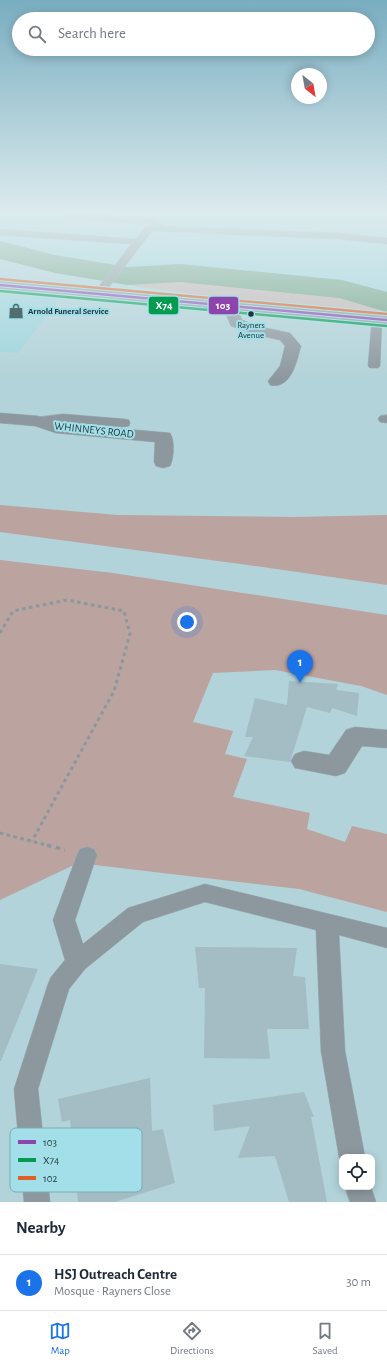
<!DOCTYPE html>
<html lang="en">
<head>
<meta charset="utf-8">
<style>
	:root { --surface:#fff; --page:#f2f2f3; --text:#1f2937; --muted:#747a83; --line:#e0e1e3; --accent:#1a73e8 }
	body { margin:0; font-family:"Alegreya Sans",sans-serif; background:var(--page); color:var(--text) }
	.controls { position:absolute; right:12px; bottom:12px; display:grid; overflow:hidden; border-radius:8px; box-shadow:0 2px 10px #0003 }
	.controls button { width:36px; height:36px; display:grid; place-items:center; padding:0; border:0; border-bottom:1px solid var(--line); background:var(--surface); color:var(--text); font:20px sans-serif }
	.compass { position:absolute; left:291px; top:68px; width:36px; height:36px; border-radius:50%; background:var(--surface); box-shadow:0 2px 10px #0003; rotate:149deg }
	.you { position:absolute; left:187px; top:622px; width:14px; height:14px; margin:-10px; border:3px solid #fff; border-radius:50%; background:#1a73e8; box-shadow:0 0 0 6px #1a73e833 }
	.badge { display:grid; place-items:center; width:26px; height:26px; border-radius:50%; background:var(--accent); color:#fff; font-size:13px; font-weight:700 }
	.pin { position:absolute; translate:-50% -33px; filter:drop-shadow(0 1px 2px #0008) }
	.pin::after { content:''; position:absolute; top:21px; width:14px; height:12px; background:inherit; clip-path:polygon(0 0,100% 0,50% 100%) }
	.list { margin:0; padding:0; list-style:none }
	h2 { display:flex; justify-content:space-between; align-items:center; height:52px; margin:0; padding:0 16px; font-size:17px }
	h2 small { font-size:13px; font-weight:400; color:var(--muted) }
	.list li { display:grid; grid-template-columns:26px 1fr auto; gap:12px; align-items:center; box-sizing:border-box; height:56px; padding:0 16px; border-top:1px solid var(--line) }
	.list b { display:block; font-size:15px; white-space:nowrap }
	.list p { margin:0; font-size:13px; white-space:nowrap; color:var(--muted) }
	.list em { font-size:13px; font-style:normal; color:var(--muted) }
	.icon { flex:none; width:22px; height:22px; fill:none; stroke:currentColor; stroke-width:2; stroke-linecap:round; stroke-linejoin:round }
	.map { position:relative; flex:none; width:387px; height:1202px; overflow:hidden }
	.search { position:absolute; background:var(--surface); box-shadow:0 2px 10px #0003; left:12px; right:12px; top:12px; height:44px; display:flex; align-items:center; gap:10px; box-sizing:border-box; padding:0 14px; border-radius:22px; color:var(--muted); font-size:15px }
	.sheet { height:108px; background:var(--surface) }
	nav { display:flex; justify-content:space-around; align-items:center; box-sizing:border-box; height:56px; border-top:1px solid var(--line); background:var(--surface); font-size:11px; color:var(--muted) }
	nav a { display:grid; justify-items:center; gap:2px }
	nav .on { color:var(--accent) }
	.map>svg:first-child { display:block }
	.built { fill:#9fd5dd }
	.green { fill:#c7b7b6 }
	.forest { fill:#bba3a0 }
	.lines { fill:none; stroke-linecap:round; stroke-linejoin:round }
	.river { fill:#74a384; fill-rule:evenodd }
	.building { fill:#a4bcc4 }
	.lane-casing { stroke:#97b1b6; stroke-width:1 }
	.street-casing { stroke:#97b1b6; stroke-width:1 }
	.primary-casing { stroke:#97b1b6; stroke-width:1 }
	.path-far2 { stroke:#89989d; stroke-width:1.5; stroke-dasharray:2 2; stroke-linecap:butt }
	.path-far1 { stroke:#89989d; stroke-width:3; stroke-dasharray:3.5 3.5; stroke-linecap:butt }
	.path { stroke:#89989d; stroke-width:3.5; stroke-dasharray:4.5 4.5; stroke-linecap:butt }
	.lane { fill:#8d989e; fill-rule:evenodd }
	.street { fill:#8d989e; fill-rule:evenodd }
	.primary { fill:#899ba2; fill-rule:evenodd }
	.bus-1-casing { stroke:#a3dfe8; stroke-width:4.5 }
	.bus-2-casing { stroke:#a3dfe8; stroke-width:4.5 }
	.bus-3-casing { stroke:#a3dfe8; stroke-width:4.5 }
	.bus-1 { stroke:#8e44ad; stroke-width:2.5 }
	.bus-2 { stroke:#039b4f; stroke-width:2.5 }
	.bus-3 { stroke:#dd6024; stroke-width:2.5 }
	.bus-dot { fill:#1d3639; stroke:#a3dfe8; stroke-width:1.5 }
	.labels { text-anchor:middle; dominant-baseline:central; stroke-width:4; stroke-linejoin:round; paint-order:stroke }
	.far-poi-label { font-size:9px; font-weight:bold; fill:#1d3639; stroke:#a3dfe8; text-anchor:start }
	.far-bus-label { font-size:9px; fill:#1d3639; stroke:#a3dfe8 }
	.street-label { font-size:11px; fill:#1d3639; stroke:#a3dfe8 }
	.key { fill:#a3dfe8; stroke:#7bacb4; stroke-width:1 }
	.key-label { font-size:11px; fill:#1d3639 }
	.line-badge { stroke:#a3dfe8; stroke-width:1.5 }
	.badge-label { font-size:11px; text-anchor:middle; font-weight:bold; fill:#fff }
</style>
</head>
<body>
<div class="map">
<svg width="387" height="1202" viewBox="0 0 387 1202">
	<rect width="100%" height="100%" fill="#b2d3d9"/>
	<g class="built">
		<polygon points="8,212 305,212 387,218 387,300 360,291 317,285 189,274 151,275 127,278 107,276 115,264 77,261 27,249 0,244 0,217"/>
		<polygon points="3,293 60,299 18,353 0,352 0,296"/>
	</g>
	<path class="green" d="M186,278L350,295L363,297L379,306L387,307V312C302,307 217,298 133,286L130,282Z"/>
	<g class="forest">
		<polygon points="0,505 118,515 295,517 387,515 387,585 248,565 0,532"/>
		<polygon points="0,560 113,573 387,615 387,695 361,686 275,670 213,673 193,722 233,731 225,754 247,759 233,797 310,813 307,829 345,842 352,826 387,834 387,912 299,889 78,863 0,900"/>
	</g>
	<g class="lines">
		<polygon class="river" points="0,241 55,255 128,267 180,264 342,280 387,292 387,312 339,298 180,282 128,285 55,273 0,259"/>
	</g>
	<g class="building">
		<polygon points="289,681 338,684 336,690 359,693 357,716 332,708 330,713 307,707 290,762 244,756 253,737 245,737 255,698 287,705"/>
		<polygon points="195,947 297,948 293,976 305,977 309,1029 267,1029 270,1059 204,1058 205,988 199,988"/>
		<polygon points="0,964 38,969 1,1061 0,1061"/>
		<polygon points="150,1078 152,1131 163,1129 175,1183 115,1202 78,1202 70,1120 62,1122 58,1099"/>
		<polygon points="304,1092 314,1117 311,1117 327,1202 289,1202 275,1156 238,1158 250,1126 214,1131 213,1105"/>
	</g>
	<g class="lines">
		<defs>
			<g id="lane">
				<polygon points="67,212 75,212 74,214 155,218 158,219 162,226 339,233 387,238 387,244 339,239 152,231 103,295 99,296 94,293 131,244 0,235 0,229 136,239 146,226 153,225 152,224 68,219 63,216"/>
				<polygon points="377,316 382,319 380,366 378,368 370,368 368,366 372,319"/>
				<polygon points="63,414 124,419 129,420 130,423 129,426 124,427 63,422 38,425 33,424 32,421 33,418"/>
				<polygon points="387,415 387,423 380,422 378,419 380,416"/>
				<polygon points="87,847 94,849 97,855 75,920 83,944 128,908 205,884 387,928 387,948 339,935 345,1051 365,1157 342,1157 342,1164 339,1157 321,1051 316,930 205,902 143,922 85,969 69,989 38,1089 50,1202 24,1202 14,1089 48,984 51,977 65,960 53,920 77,855 80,849"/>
				<polygon points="345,1187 371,1187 376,1202 350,1202"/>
			</g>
			<g id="street">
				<path d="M229,301L234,302L242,320L261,327L290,333L301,346C297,361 291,390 270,385L268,381L280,366L285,346L280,340L253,334L231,326L222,305L224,302Z"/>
				<path d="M0,413L38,416L59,423L170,433C175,440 174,459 170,466L163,468L156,466L154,462L155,442L56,433L35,426L0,423Z"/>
				<polygon points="355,727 387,730 387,748 362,746 345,773 336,776 295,768 291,761 295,754 304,751 329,755 346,730"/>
			</g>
			<path id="primary" d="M0,281C129,289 258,306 387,315V325C258,315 129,298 0,289Z"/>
		</defs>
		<use href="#lane" class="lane-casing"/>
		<use href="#street" class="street-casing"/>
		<use href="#primary" class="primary-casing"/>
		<polyline class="path-far2" points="26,252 62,261 97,264"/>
		<g class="path-far1">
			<polyline points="0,633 13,611 67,600 124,611 130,634 114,691 32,841"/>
			<polyline points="0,833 50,846"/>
		</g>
		<polyline class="path" points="47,845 65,850"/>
		<use href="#lane" class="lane"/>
		<use href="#street" class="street"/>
		<use href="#primary" class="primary"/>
		<defs>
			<polyline id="bus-1" points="0,285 387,320"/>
			<polyline id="bus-2" points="0,291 387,326"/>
			<polyline id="bus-3" points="0,279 387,314"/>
		</defs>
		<use href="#bus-1" class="bus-1-casing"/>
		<use href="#bus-2" class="bus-2-casing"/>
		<use href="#bus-3" class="bus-3-casing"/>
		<use href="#bus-1" class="bus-1"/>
		<use href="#bus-2" class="bus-2"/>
		<use href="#bus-3" class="bus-3"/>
	</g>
	<linearGradient id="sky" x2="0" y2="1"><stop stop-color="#79adc0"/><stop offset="0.56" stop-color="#dcebee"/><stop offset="1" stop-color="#dcebee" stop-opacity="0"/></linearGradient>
	<rect width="387" height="380" fill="url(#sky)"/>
	<defs>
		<symbol id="shop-bare" viewBox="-9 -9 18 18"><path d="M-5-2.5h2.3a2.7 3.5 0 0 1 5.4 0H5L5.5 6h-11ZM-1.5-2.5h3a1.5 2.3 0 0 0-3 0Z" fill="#516d71" stroke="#a3dfe8" stroke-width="2.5" paint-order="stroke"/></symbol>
	</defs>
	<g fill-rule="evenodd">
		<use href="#shop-bare" x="5" y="300" width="22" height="22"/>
	</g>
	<circle class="bus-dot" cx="251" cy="314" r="3.5"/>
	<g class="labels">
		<g class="far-poi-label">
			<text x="28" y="311">Arnold Funeral Service</text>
		</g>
		<g class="far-bus-label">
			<text x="251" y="325">Rayners<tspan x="251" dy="10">Avenue</tspan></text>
		</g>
		<g class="street-label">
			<text transform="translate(94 430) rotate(6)">WHINNEYS ROAD</text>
		</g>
	</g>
	<rect x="10" y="1128" width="132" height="64" rx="6" class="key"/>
	<rect x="18" y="1140" width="18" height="4" fill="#8e44ad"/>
	<rect x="18" y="1158" width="18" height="4" fill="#039b4f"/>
	<rect x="18" y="1176" width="18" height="4" fill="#dd6024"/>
	<g class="key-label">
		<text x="43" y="1146">103</text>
		<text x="43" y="1164">X74</text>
		<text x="43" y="1182">102</text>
	</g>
	<g class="line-badge">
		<rect x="208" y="296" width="31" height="19" rx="4" fill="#8e44ad"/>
		<rect x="148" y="296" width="31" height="19" rx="4" fill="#039b4f"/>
	</g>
	<g class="badge-label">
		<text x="223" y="309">103</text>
		<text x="164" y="309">X74</text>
	</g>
</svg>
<div class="controls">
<button><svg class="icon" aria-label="locate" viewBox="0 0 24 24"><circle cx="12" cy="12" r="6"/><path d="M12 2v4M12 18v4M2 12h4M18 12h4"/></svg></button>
</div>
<svg class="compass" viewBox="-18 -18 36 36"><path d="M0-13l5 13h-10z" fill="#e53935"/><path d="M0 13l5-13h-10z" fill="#747a83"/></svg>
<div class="you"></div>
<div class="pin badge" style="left:300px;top:683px">1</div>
<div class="search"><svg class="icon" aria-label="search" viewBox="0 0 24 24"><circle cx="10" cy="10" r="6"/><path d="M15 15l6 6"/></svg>Search here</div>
</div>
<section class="sheet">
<h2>Nearby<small></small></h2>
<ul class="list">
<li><span class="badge">1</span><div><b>HSJ Outreach Centre</b><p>Mosque · Rayners Close</p></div><em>30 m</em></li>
</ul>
</section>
<nav>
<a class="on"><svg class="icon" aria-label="map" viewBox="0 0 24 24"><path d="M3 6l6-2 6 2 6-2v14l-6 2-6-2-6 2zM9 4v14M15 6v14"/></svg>Map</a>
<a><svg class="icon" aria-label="directions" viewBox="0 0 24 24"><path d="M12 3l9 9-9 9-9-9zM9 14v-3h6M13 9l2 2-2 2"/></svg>Directions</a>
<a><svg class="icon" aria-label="saved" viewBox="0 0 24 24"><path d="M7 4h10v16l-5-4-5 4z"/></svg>Saved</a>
</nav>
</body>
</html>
